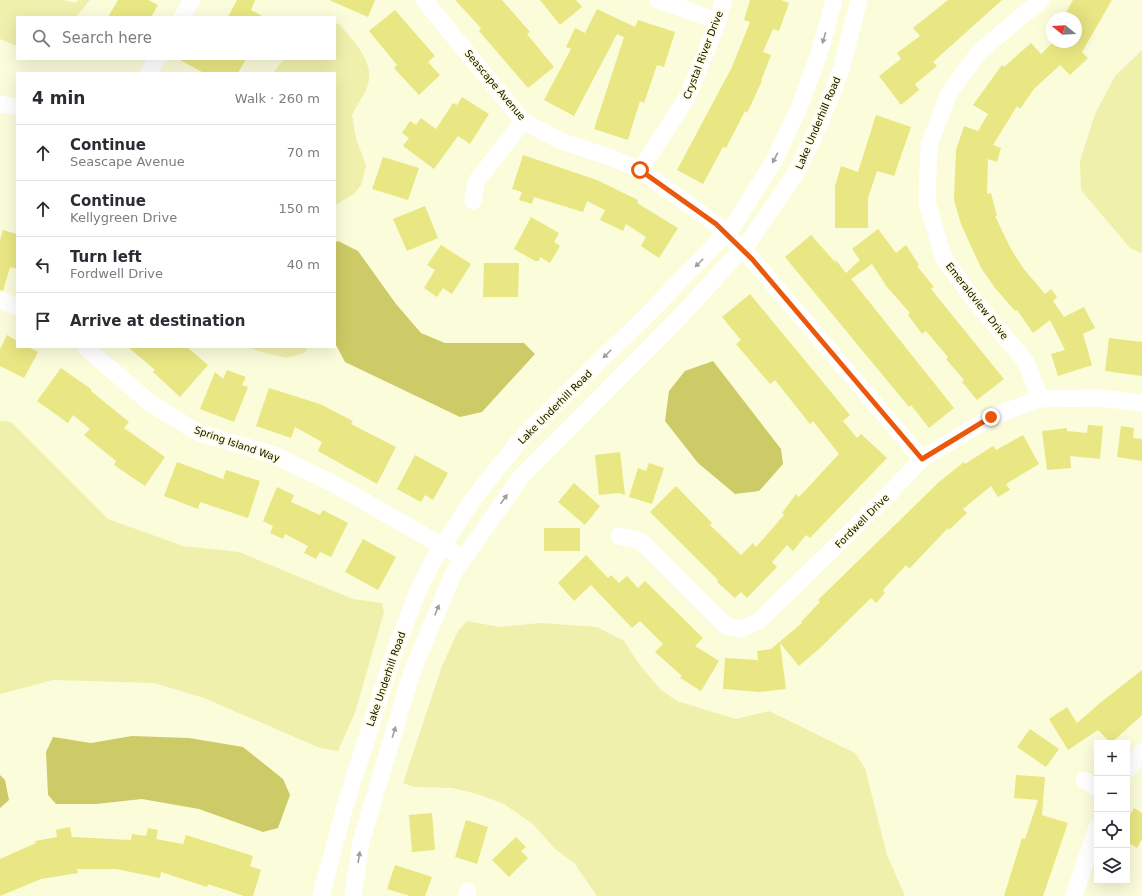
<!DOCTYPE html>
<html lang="en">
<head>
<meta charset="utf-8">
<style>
	:root { --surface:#fff; --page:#f7f7f7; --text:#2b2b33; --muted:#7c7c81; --line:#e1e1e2 }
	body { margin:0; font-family:"DejaVu Sans",sans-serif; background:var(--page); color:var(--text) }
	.controls { position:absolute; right:12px; bottom:12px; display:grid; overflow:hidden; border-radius:0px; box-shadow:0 4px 16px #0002 }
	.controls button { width:36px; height:36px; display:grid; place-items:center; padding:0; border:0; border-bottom:1px solid var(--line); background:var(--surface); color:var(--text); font:20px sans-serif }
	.compass { position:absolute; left:1046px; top:12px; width:36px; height:36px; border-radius:50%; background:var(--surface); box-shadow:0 4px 16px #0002; rotate:288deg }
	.stop { position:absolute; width:12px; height:12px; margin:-9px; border:3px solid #ea580c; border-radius:50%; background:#fff }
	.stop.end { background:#ea580c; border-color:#fff; box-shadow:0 1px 4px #0008 }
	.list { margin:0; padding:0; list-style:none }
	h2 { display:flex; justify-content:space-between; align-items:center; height:52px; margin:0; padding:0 16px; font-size:17px }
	h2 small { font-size:13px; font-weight:400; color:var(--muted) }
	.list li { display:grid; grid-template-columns:26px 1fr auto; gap:12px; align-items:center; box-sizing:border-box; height:56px; padding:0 16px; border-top:1px solid var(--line) }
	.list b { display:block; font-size:15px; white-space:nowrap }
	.list p { margin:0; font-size:13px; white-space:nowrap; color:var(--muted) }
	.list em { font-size:13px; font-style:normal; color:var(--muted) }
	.icon { flex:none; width:22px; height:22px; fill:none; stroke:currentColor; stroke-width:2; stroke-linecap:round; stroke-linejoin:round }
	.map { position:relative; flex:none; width:1142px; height:896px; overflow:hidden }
	.search { position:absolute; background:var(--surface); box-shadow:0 4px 16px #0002; left:16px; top:16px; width:320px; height:44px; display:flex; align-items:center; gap:10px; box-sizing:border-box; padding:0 14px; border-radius:0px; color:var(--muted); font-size:15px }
	.panel { position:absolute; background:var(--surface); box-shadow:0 4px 16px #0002; left:16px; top:72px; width:320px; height:276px; border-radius:0px }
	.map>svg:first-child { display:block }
	.green { fill:#f0f0ad }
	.water { fill:#cdcb67 }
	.building { fill:#e9e783 }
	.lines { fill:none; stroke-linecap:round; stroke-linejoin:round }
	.minor { stroke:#fff; stroke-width:17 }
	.oneway { fill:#9f9f9b }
	.route { stroke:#ea580c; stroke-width:5 }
	.labels { text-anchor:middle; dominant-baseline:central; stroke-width:3; stroke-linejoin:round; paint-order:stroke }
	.street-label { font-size:10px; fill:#0e0e04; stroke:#fbfcda }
</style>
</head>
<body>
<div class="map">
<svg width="1142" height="896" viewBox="0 0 1142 896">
	<rect width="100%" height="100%" fill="#fbfcda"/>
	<g class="green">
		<polygon points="0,0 64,0 75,3 79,0 90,0 76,17 17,17 17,46 0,39"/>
		<path d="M335,23L339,24C354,42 378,64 366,90C362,98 356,106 352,115L356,138L366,166L361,185L354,194L335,205V73H273L284,59H335Z"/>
		<polygon points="1142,50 1142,253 1130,248 1081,190 1080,161 1095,114 1115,76"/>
		<polygon points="250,347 307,347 305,353 286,358 258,351"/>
		<polygon points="0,421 11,422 108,519 183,546 239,552 353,599 382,603 384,612 355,713 338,751 320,748 204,698 154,683 53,680 0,694"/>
		<polygon points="467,621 500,627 540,623 597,627 624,641 639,664 660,689 677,701 736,719 769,711 855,753 865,768 887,855 905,896 597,896 574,863 555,849 533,824 504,804 477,794 452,788 414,787 403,783 442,666 458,631"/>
	</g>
	<g class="water">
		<polygon points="338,241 358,251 396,304 421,333 445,343 524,343 535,354 482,412 460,417 345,362 335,343 335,242"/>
		<polygon points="713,361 781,449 783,464 759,491 735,494 698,463 665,421 669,391 685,371"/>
		<polygon points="132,736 189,738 243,747 283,779 290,795 278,828 263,832 199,809 142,799 96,804 56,804 48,795 46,752 53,737 91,743"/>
		<polygon points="0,775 5,780 9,800 0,808"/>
	</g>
	<g class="building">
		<polygon points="118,0 148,0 158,5 151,17 108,17"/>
		<polygon points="237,0 255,0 251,10 264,17 228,17"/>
		<polygon points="329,0 375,0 368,17"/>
		<polygon points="455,0 502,0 530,32 527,34 554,67 528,88 479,31 481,28"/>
		<polygon points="540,0 576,0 582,7 560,25"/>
		<polygon points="750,0 781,0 789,3 779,31 773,29 763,52 771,55 761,81 762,81 747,113 745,111 726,148 723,147 703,184 677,170 732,67 750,22 744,20"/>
		<polygon points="948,0 1002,0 933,62 937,66 915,84 919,90 901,105 879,76 901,59 897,53 920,36 913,28"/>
		<polygon points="1073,0 1112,0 1082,52 1088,58 1070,75 1060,65 1034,89 1020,109 1017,106 993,145 1001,148 997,162 988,159 987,194 991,193 997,216 995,216 1011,249 1023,268 1045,294 1051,289 1057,297 1053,301 1064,317 1084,307 1095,328 1083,334 1092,365 1058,376 1051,354 1065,350 1050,320 1033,333 1017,310 1015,311 995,288 981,268 961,224 954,200 956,150 964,126 978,131 988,114 973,105 1002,65 1004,67 1031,43 1041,54 1053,42 1076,42 1076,18 1063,18"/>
		<polygon points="597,9 635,27 638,20 675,32 664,67 657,65 644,103 640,101 628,140 594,129 624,37 617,34 574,116 544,100 571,49 566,47 575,28 585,33"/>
		<polygon points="395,10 435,56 428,62 440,75 419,95 394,68 397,65 369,31"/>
		<polygon points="178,59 246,59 238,73 204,73"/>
		<polygon points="462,97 489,114 470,144 458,136 434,169 403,146 409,138 402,133 410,121 416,125 421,118 436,129 453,103 457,105"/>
		<polygon points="876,115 911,127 894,176 877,171 868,198 868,228 835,228 835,186 841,166 858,172"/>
		<polygon points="523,155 597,180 638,200 637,203 678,228 659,258 641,246 646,237 626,224 623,231 600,220 605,210 587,201 583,212 534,197 532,204 519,200 522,192 512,189"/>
		<polygon points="383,157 419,168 408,200 372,189"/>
		<polygon points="425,206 438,238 407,251 393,219"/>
		<polygon points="531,217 559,233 554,242 560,246 550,263 540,257 539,261 535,261 514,249"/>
		<polygon points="878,229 896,253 906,245 919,265 917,266 934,287 931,289 1004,379 977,400 962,382 964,380 946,359 948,357 926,331 922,334 908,315 910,313 887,287 872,264 851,279 954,408 929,428 911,405 909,407 785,257 811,235 836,263 835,259 846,273 860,260 852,249"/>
		<polygon points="3,230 17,234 17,269 10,267 3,291 0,290 0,240"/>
		<polygon points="441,245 471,264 452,294 443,288 437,297 424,288 435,270 427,265"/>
		<polygon points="484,263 519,263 518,297 483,297"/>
		<polygon points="750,294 850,415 843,421 857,438 861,434 887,458 810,538 806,535 793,551 787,545 772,562 777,567 747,598 741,592 735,598 717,582 718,580 650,512 676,486 712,523 710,525 741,555 753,543 756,547 784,515 782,513 796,494 799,497 839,454 813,421 810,424 775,380 770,384 736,344 741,340 722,317"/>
		<polygon points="7,335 17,341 17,347 28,347 38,352 24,378 0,366 0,349"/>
		<polygon points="1109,338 1142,342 1142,376 1105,371"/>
		<polygon points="128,347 187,347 208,365 180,397 153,372 155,370"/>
		<polygon points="61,368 91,389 91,391 129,422 124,428 165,457 145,486 114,465 116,461 84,435 90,429 73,415 68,423 37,401"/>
		<polygon points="227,370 246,377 242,385 248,387 234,422 200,409 215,372 223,379"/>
		<polygon points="269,388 320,404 353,421 351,424 396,447 377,484 318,451 322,442 295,427 291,438 256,426"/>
		<polygon points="1088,425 1103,426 1100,459 1070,456 1071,468 1047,470 1042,431 1067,428 1067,431 1087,433"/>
		<polygon points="1121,426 1134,428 1133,438 1142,439 1142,461 1117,457"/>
		<polygon points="1023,435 1039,464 1006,484 1010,490 998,497 991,486 963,509 967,513 949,530 948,528 909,569 906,565 883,590 885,593 876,603 871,598 819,649 799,666 780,643 786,689 760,692 723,689 725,658 758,660 757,651 771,649 802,623 801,622 820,602 818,600 939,482 964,462 965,464 993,446 996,450"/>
		<polygon points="620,452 625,495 619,493 599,495 595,455"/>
		<polygon points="415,455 448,473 433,500 425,495 421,502 397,489"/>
		<polygon points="177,462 223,479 226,470 260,481 248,518 200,502 198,509 164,496"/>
		<polygon points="649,463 664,468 652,504 629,497 638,468 646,471"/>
		<polygon points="574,483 600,506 585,525 558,502"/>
		<polygon points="277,487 294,495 291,502 320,515 323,510 348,523 331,557 320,552 316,559 304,553 308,546 285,534 283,539 270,533 273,526 263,521"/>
		<rect x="544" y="528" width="36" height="23"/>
		<polygon points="363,539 396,557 378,590 345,572"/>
		<polygon points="586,555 608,578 611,575 619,583 627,576 638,588 645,581 703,638 695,646 719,661 701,691 680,678 682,676 655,652 663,644 640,621 632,628 591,585 574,601 558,583"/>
		<polygon points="1142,670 1142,715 1111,743 1098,730 1068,750 1049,719 1067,707 1077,723 1100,703"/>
		<polygon points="1030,729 1059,749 1046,767 1017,747"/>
		<polygon points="1016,775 1045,777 1042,815 1068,823 1043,896 1004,896 1022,838 1025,839 1038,800 1014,798"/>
		<polygon points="1134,808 1142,813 1142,839 1137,848 1127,842 1127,820"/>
		<polygon points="432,813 435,850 412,852 409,815"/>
		<polygon points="466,820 488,827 477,864 455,857"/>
		<polygon points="70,827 72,837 131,840 132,834 146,836 148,828 158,830 156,839 183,844 186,835 253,856 250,866 261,870 253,896 244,896 208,884 207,887 161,872 160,878 116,869 77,869 78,873 41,879 0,896 0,859 36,843 35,841 57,837 56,830"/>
		<polygon points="516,837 526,847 521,851 528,858 509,877 492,860"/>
		<polygon points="395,865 432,877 425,896 410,896 387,889"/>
	</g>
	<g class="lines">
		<g class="minor">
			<polyline points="424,0 523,121 561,141 612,158 640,170 716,224 752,259 922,459"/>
			<polyline points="658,0 718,21"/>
			<polyline points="182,17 192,0"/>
			<polyline points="148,73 157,59"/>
			<polyline points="0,104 17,107"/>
			<polyline points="640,170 688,96 718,21 723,0"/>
			<polyline points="473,201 476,182 523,121"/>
			<polyline points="0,300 17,307"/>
			<polyline points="85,347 150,403 197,432 274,455 332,483 463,558"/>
			<polyline points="1040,399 1026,362 974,300 944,259 927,202 929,146 949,93 980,51 1041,0"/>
			<polyline points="619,536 641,541 726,626 741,629 759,621 888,495 922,459 991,417 1040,399 1100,398 1142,403"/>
			<polyline points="1127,770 1142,752"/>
			<polyline points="1084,780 1097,788"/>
			<polyline points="321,896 345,806 393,656 417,593 434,559 473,499 524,435 649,313 733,226 774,161 798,110 819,54 834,0"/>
			<polyline points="353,896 361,842 412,672 454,572 521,477 677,320 750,240 796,173 820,123 841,70 859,0"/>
			<polyline points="466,896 468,891"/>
			<polyline points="1074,896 1097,827"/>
		</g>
	</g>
	<defs><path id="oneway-solid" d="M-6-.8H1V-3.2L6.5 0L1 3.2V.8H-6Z"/></defs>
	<g class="oneway">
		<use href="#oneway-solid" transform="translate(824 38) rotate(106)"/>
		<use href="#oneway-solid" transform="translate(775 158) rotate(118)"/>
		<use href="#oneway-solid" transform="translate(699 263) rotate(135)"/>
		<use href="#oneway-solid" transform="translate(607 354) rotate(135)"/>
		<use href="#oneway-solid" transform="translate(504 499) rotate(-54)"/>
		<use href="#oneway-solid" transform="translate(437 610) rotate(-68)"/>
		<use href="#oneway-solid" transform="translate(394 732) rotate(-73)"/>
		<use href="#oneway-solid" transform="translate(359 857) rotate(-81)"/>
	</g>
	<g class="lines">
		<polyline class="route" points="640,170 716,224 752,259 922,459 991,417"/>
	</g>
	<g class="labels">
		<g class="street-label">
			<text transform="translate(703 55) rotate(-69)">Crystal River Drive</text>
			<text transform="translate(495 85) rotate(50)">Seascape Avenue</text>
			<text transform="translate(818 123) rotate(-67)">Lake Underhill Road</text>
			<text transform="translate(977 301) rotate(52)">Emeraldview Drive</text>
			<text transform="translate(555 407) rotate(-45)">Lake Underhill Road</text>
			<text transform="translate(237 444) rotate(19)">Spring Island Way</text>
			<text transform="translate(862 521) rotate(-45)">Fordwell Drive</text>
			<text transform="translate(386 679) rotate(-71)">Lake Underhill Road</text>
		</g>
	</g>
</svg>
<div class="controls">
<button>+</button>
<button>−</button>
<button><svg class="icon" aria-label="locate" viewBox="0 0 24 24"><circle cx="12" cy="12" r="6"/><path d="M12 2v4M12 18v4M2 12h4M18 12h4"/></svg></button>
<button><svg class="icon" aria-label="layers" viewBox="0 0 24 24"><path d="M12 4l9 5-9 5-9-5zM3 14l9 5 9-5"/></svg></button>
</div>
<svg class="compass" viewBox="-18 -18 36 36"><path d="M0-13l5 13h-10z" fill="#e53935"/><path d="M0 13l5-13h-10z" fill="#7c7c81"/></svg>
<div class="stop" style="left:640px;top:170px"></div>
<div class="stop end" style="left:991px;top:417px"></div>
<div class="search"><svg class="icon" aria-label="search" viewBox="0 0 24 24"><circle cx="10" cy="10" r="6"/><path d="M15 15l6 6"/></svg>Search here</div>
<section class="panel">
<h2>4 min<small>Walk · 260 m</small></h2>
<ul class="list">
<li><svg class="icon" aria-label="ahead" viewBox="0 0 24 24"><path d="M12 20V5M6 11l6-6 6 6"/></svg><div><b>Continue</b><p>Seascape Avenue</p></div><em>70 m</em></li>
<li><svg class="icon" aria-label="ahead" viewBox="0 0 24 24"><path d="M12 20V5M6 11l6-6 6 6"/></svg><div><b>Continue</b><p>Kellygreen Drive</p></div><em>150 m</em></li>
<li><svg class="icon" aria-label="left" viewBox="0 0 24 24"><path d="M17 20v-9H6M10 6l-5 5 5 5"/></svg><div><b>Turn left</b><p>Fordwell Drive</p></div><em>40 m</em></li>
<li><svg class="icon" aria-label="arrive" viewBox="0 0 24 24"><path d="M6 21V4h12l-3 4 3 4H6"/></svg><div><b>Arrive at destination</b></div></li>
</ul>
</section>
</div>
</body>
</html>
